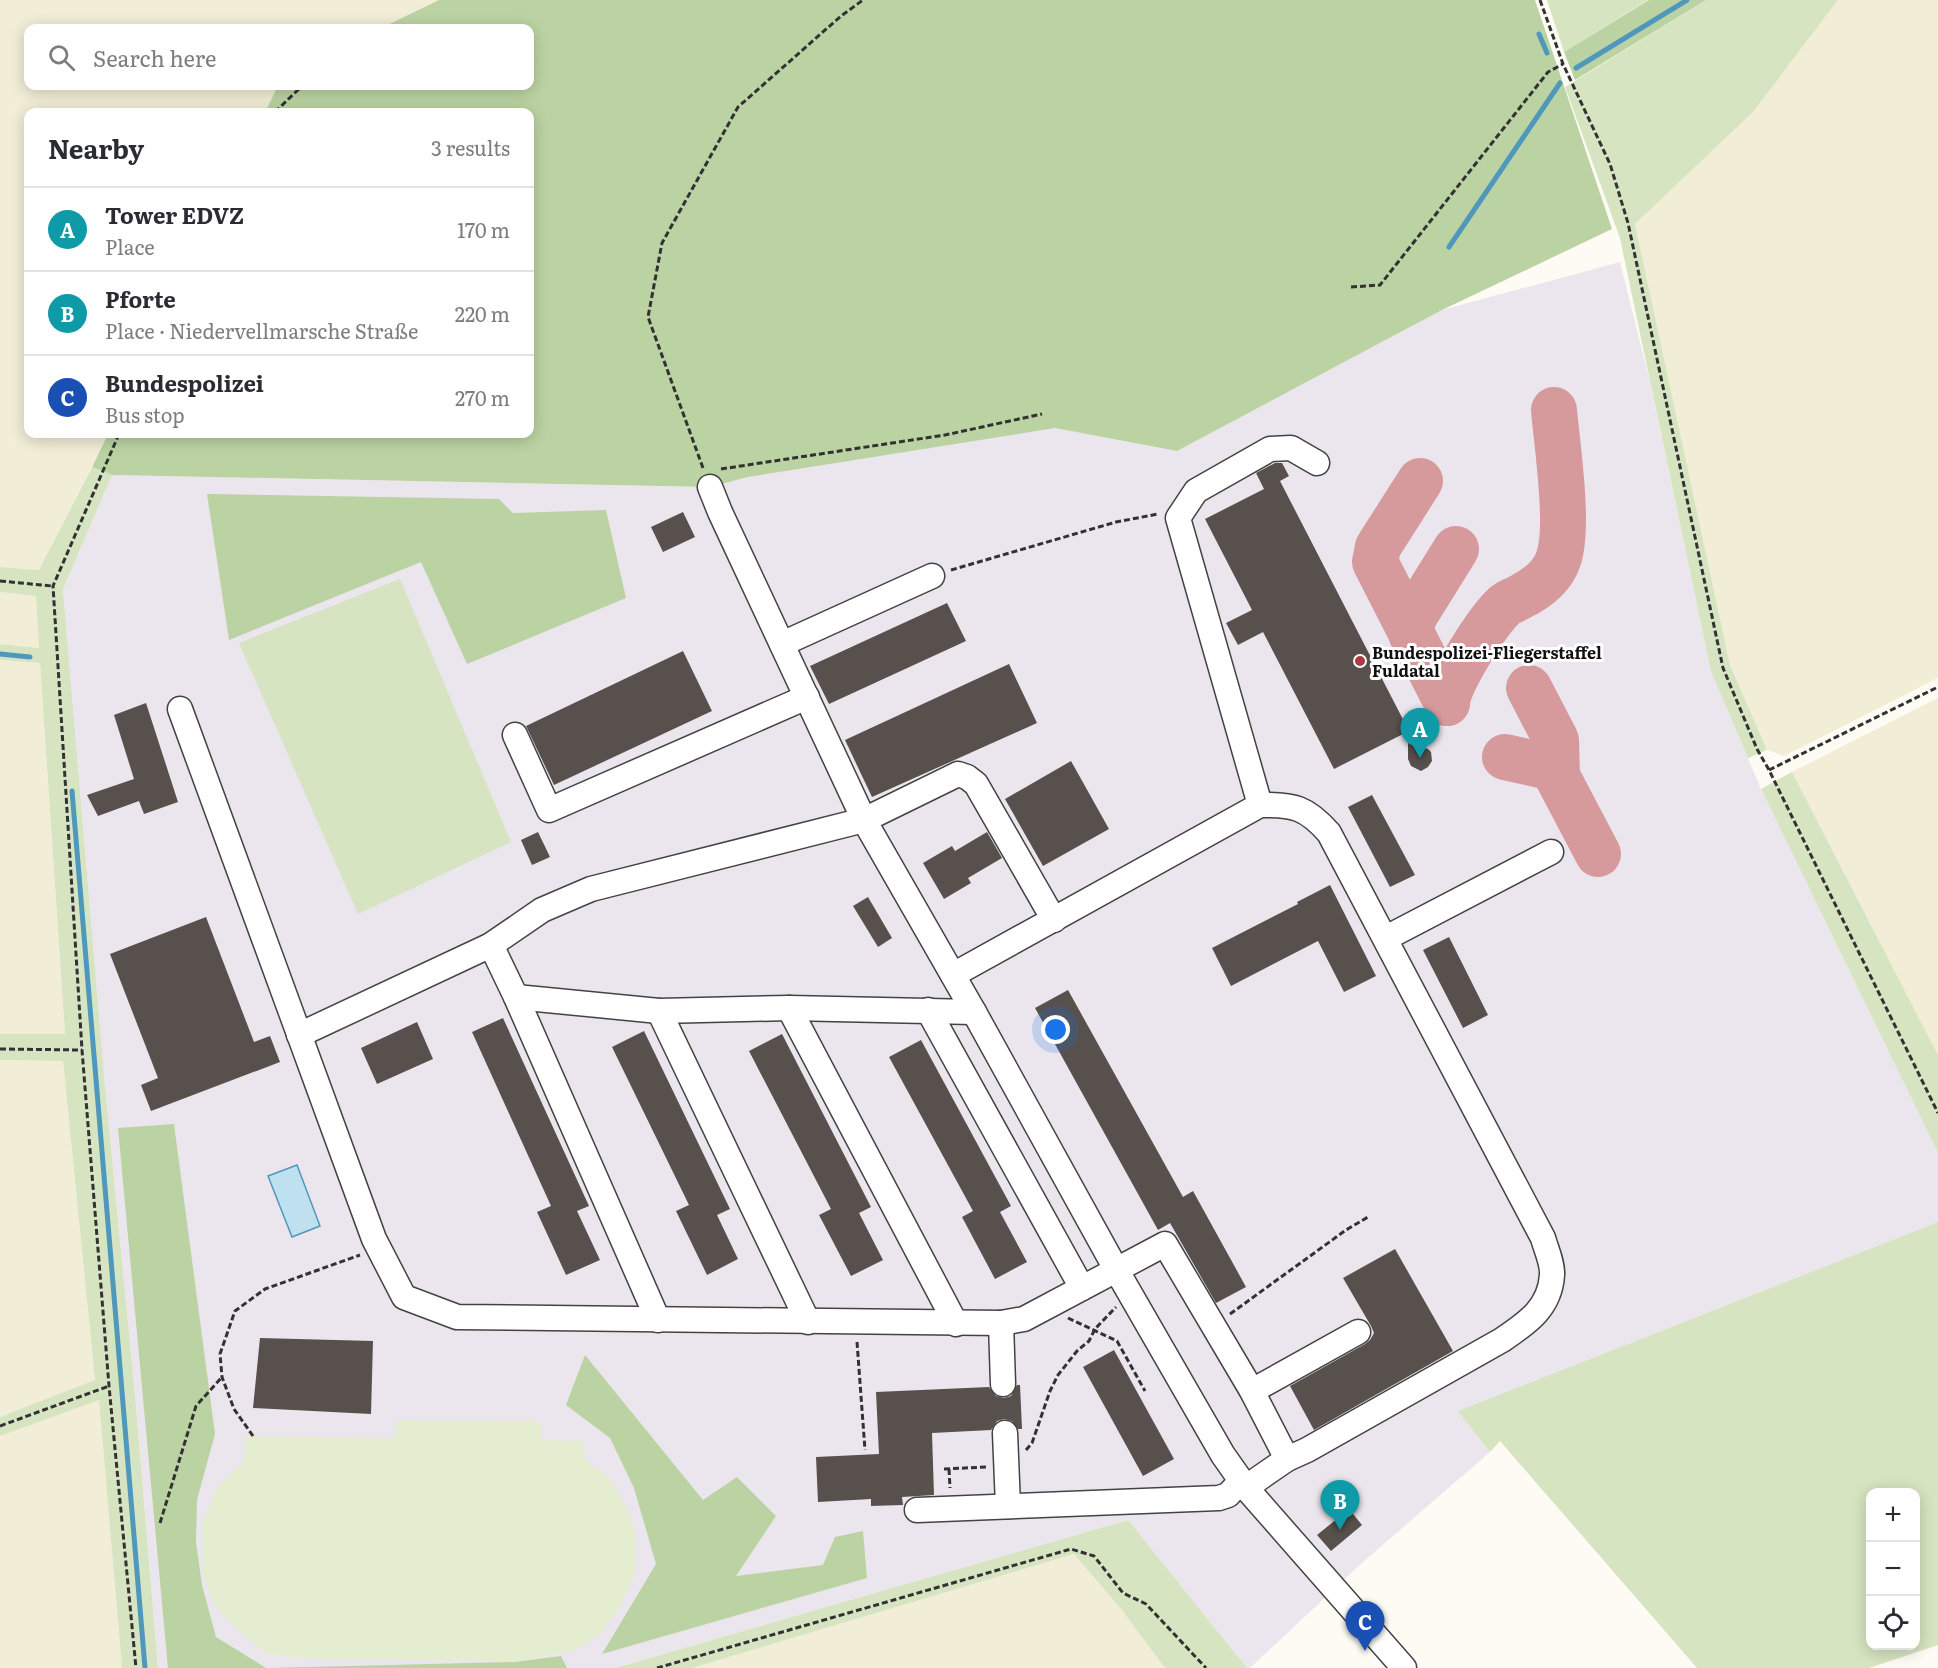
<!DOCTYPE html>
<html lang="en">
<head>
<meta charset="utf-8">
<style>
	:root { --surface:#fff; --page:#f7f7f7; --text:#2b2b33; --muted:#7c7c81; --line:#e1e1e2; --accent:#ae3946 }
	body { margin:0; font-family:Literata,serif; background:var(--page); color:var(--text) }
	.controls { position:absolute; right:18px; bottom:18px; display:grid; overflow:hidden; border-radius:12px; box-shadow:0 3px 15px #0003 }
	.controls button { width:54px; height:54px; display:grid; place-items:center; padding:0; border:0; border-bottom:2px solid var(--line); background:var(--surface); color:var(--text); font:30px sans-serif }
	.you { position:absolute; left:1056px; top:1030px; width:21px; height:21px; margin:-15px; border:4px solid #fff; border-radius:50%; background:#1a73e8; box-shadow:0 0 0 9px #1a73e833 }
	.badge { display:grid; place-items:center; width:39px; height:39px; border-radius:50%; background:var(--accent); color:#fff; font-size:20px; font-weight:700 }
	.pin { position:absolute; translate:-50% -50px; filter:drop-shadow(0 2px 3px #0008) }
	.pin::after { content:''; position:absolute; top:32px; width:21px; height:18px; background:inherit; clip-path:polygon(0 0,100% 0,50% 100%) }
	.list { margin:0; padding:0; list-style:none }
	h2 { display:flex; justify-content:space-between; align-items:center; height:78px; margin:0; padding:0 24px; font-size:26px }
	h2 small { font-size:20px; font-weight:400; color:var(--muted) }
	.list li { display:grid; grid-template-columns:39px 1fr auto; gap:18px; align-items:center; box-sizing:border-box; height:84px; padding:0 24px; border-top:2px solid var(--line) }
	.list b { display:block; font-size:22px; white-space:nowrap }
	.list p { margin:0; font-size:20px; white-space:nowrap; color:var(--muted) }
	.list em { font-size:20px; font-style:normal; color:var(--muted) }
	.icon { flex:none; width:33px; height:33px; fill:none; stroke:currentColor; stroke-width:2; stroke-linecap:round; stroke-linejoin:round }
	.map { position:relative; flex:none; width:1938px; height:1668px; overflow:hidden }
	.search { position:absolute; background:var(--surface); box-shadow:0 3px 15px #0003; left:24px; top:24px; width:510px; height:66px; display:flex; align-items:center; gap:15px; box-sizing:border-box; padding:0 21px; border-radius:12px; color:var(--muted); font-size:22px }
	.panel { position:absolute; background:var(--surface); box-shadow:0 3px 15px #0003; left:24px; top:108px; width:510px; height:330px; border-radius:12px }
	.map>svg:first-child { display:block }
	.industrial { fill:#ebe6ed }
	.farmland { fill:#f1edd6 }
	.green { fill:#d6e4c1; fill-rule:evenodd }
	.forest { fill:#bbd3a2 }
	.pitch { fill:#e5edd1 }
	.water { fill:#bee0ef; stroke:#4f98bc; stroke-width:1.5 }
	.lines { fill:none; stroke-linecap:round; stroke-linejoin:round }
	.stream { stroke:#4f98bc; stroke-width:5 }
	.taxiway { stroke:#d69a9d; stroke-width:46 }
	.building { fill:#57504d }
	.minor-casing { stroke:#434343; stroke-width:27 }
	.path { stroke:#323232; stroke-width:3; stroke-dasharray:6 3; stroke-linecap:butt }
	.minor { stroke:#fff; stroke-width:24 }
	.poi-dot { fill:#ae3946; stroke:#fff; stroke-width:2 }
	.labels { text-anchor:middle; dominant-baseline:central; stroke-width:6; stroke-linejoin:round; paint-order:stroke }
	.poi-label { font-size:16px; font-weight:bold; fill:#101010; stroke:#fff; text-anchor:start }
</style>
</head>
<body>
<div class="map">
<svg width="1938" height="1668" viewBox="0 0 1938 1668">
	<rect width="100%" height="100%" fill="#fdfbf4"/>
	<polygon class="industrial" points="1620,262 1649,378 1711,672 1761,789 1938,1153 1938,1222 1459,1411 1490,1452 1363,1562 1250,1668 1247,1668 1128,1520 615,1668 158,1668 135,1395 105,1086 63,589 112,475 710,487 748,477 1051,427 1177,451 1442,310"/>
	<g class="farmland">
		<polygon points="0,0 439,0 381,28 28,28 28,86 278,86 265,112 28,112 28,434 108,434 39,570 0,567"/>
		<polygon points="1838,0 1938,0 1938,678 1784,756 1767,750 1730,665 1635,224 1753,112"/>
		<polygon points="0,592 36,596 39,648 0,644"/>
		<polygon points="0,660 40,663 65,1035 0,1034"/>
		<polygon points="1938,698 1938,1055 1792,772"/>
		<polygon points="0,1060 63,1061 95,1381 0,1417"/>
		<polygon points="99,1399 122,1668 0,1668 0,1436"/>
		<polygon points="1074,1554 1121,1609 1165,1668 692,1668"/>
	</g>
	<g class="green">
		<polygon points="1547,0 1648,0 1564,52"/>
		<polygon points="1706,0 1838,0 1753,112 1635,224 1730,665 1767,750 1748,758 1711,672 1620,238 1565,87"/>
		<polygon points="92,467 112,475 63,589 105,1086 135,1395 158,1668 122,1668 99,1400 0,1436 0,1417 95,1380 63,1061 0,1060 0,1034 65,1034 40,663 0,660 0,644 39,648 36,596 0,592 0,567 39,570"/>
		<polygon points="400,579 511,842 358,914 239,643"/>
		<polygon points="1792,772 1938,1055 1938,1153 1761,789"/>
		<path d="M1938,1222V1645L1869,1668H1697L1500,1441L1490,1452L1458,1411ZM1870,1492H1916V1646H1870Z"/>
		<polygon points="1128,1520 1247,1668 1165,1668 1121,1609 1074,1554 692,1668 615,1668"/>
	</g>
	<g class="forest">
		<polygon points="439,0 1535,0 1612,229 1442,310 1177,451 1055,428 748,477 710,487 112,475 92,467 108,434 530,434 530,112 265,112 278,86 530,86 530,28 381,28"/>
		<polygon points="1649,0 1706,0 1575,80 1564,52"/>
		<polygon points="207,494 499,499 513,513 606,510 626,598 467,664 421,562 229,640"/>
		<polygon points="174,1124 215,1434 197,1500 196,1542 202,1585 216,1637 266,1668 168,1668 118,1128"/>
		<polygon points="585,1355 703,1500 737,1477 776,1516 736,1576 823,1565 835,1537 863,1531 867,1578 602,1654 656,1564 634,1488 610,1438 566,1405"/>
		<polygon points="561,1656 567,1668 267,1668 515,1662"/>
	</g>
	<polygon class="pitch" points="397,1420 540,1421 541,1440 584,1441 585,1459 609,1478 626,1505 636,1534 635,1575 618,1610 600,1634 576,1650 522,1661 312,1659 267,1654 233,1625 214,1605 202,1571 202,1524 217,1488 245,1459 244,1436 395,1438"/>
	<polygon class="water" points="297,1165 320,1226 292,1237 268,1176"/>
	<g class="lines">
		<g class="stream">
			<polyline points="1539,34 1547,53"/>
			<polyline points="1576,68 1687,0"/>
			<polyline points="1449,247 1560,83"/>
			<polyline points="0,654 30,657"/>
			<polyline points="72,791 145,1668"/>
		</g>
		<g class="taxiway">
			<polyline points="1420,481 1378,547 1375,562 1447,703"/>
			<polyline points="1412,636 1411,626 1415,615 1456,549"/>
			<polyline points="1529,688 1556,740 1557,776 1598,854"/>
			<path d="M1447,703C1448,682 1488,621 1504,606C1508,602 1515,600 1520,597C1536,589 1552,577 1558,560C1570,529 1557,445 1554,410"/>
			<polyline points="1505,757 1545,766 1552,769 1557,776"/>
		</g>
	</g>
	<g class="building">
		<polygon points="1275,463 1282,463 1289,476 1280,481 1409,731 1334,769 1263,632 1238,645 1226,623 1252,610 1205,519 1264,489 1256,473"/>
		<polygon points="683,512 695,537 663,552 651,527"/>
		<polygon points="947,603 966,641 829,704 810,666"/>
		<polygon points="683,651 712,711 554,785 526,726"/>
		<polygon points="1009,664 1037,723 872,797 845,740"/>
		<polygon points="146,703 178,802 144,814 139,801 98,816 87,795 134,779 114,715"/>
		<polygon points="1408,743 1428,749 1431,752 1432,761 1428,767 1421,771 1411,766 1408,759"/>
		<polygon points="1071,761 1109,829 1043,866 1005,799"/>
		<polygon points="1372,795 1415,875 1390,887 1348,807"/>
		<polygon points="538,832 550,857 532,865 521,840"/>
		<polygon points="987,832 1002,858 968,878 971,883 944,899 923,863 952,846 955,851"/>
		<polygon points="1330,885 1376,976 1344,992 1318,941 1231,986 1212,948 1298,904 1297,902"/>
		<polygon points="868,897 892,938 878,947 853,906"/>
		<polygon points="206,917 254,1042 270,1036 280,1062 151,1111 141,1085 158,1078 110,954"/>
		<polygon points="1449,937 1488,1015 1463,1028 1423,950"/>
		<polygon points="1068,990 1183,1197 1193,1191 1246,1287 1216,1303 1170,1223 1158,1230 1035,1008"/>
		<polygon points="503,1018 589,1206 577,1211 600,1260 566,1275 537,1212 551,1206 472,1032"/>
		<polygon points="417,1022 433,1059 377,1084 361,1048"/>
		<polygon points="644,1031 730,1209 717,1215 738,1259 707,1275 676,1211 689,1205 612,1047"/>
		<polygon points="782,1034 871,1207 859,1213 883,1260 851,1276 819,1215 831,1209 749,1051"/>
		<polygon points="921,1040 1011,1206 1000,1212 1027,1262 995,1279 962,1217 973,1211 889,1057"/>
		<polygon points="1395,1249 1453,1351 1314,1430 1290,1386 1365,1344 1370,1340 1374,1333 1371,1326 1343,1278"/>
		<polygon points="260,1338 373,1341 371,1414 253,1408"/>
		<polygon points="1114,1350 1174,1459 1143,1476 1083,1367"/>
		<polygon points="1017,1385 1020,1385 1022,1429 1018,1429 1012,1421 1004,1419 997,1421 991,1430 932,1433 934,1495 902,1497 903,1505 871,1506 871,1499 818,1502 816,1457 879,1454 876,1392 989,1387 996,1396 1004,1398 1011,1396"/>
		<polygon points="1349,1509 1362,1525 1331,1551 1317,1535"/>
	</g>
	<g class="lines">
		<defs>
			<g id="minor">
				<polyline points="710,487 720,512 864,820 974,1012 1117,1271 1223,1455 1247,1489 1404,1668"/>
				<polyline points="782,644 932,576"/>
				<path d="M180,709L374,1239L404,1297L457,1317L1001,1323L1024,1319L1165,1244L1252,1391L1287,1459L1307,1450L1502,1340C1527,1323 1550,1308 1552,1275C1553,1264 1546,1249 1543,1238L1329,833C1307,808 1294,804 1260,805L953,975"/>
				<polyline points="515,735 549,810 807,697"/>
				<polyline points="1260,805 1178,518 1196,491 1270,449 1291,448 1317,463"/>
				<polyline points="1386,938 1551,852"/>
				<polyline points="491,945 516,997 658,1320"/>
				<polyline points="516,997 659,1011 789,1008 974,1012"/>
				<polyline points="789,1008 956,1324"/>
				<polyline points="928,1010 1082,1288"/>
				<polyline points="659,1011 808,1322"/>
				<polyline points="299,1035 491,945 542,910 591,889 864,820 958,774 967,777 976,784 1054,920"/>
				<polyline points="1001,1323 1003,1384"/>
				<polyline points="1252,1391 1358,1332"/>
				<polyline points="1005,1433 1008,1506"/>
				<polyline points="1247,1489 1258,1479 1287,1459"/>
				<polyline points="917,1510 1219,1498 1228,1495 1241,1481"/>
			</g>
		</defs>
		<use href="#minor" class="minor-casing"/>
		<g class="path">
			<polyline points="1540,0 1563,64 1610,164 1628,223 1723,668 1757,749 1769,770 1938,1113"/>
			<polyline points="275,112 302,86"/>
			<polyline points="1351,287 1380,285 1548,72 1563,64"/>
			<polyline points="119,434 53,586 82,1050 109,1386 136,1668"/>
			<polyline points="703,468 648,317 662,243 738,107 841,16 863,0"/>
			<polyline points="721,469 945,435 1042,414"/>
			<polyline points="951,570 1116,522 1158,514"/>
			<polyline points="0,581 52,586"/>
			<polyline points="1769,770 1938,687"/>
			<polyline points="0,1049 82,1050"/>
			<polyline points="1230,1314 1346,1230 1368,1217"/>
			<polyline points="1068,1318 1117,1341 1145,1391"/>
			<polyline points="857,1342 865,1450"/>
			<polyline points="0,1426 109,1386"/>
			<polyline points="253,1436 234,1409 222,1377 220,1354 235,1311 265,1289 360,1255"/>
			<polyline points="1026,1450 1032,1443 1050,1391 1058,1375 1077,1351 1089,1341 1095,1329 1116,1307"/>
			<polyline points="944,1469 986,1467"/>
			<polyline points="949,1469 950,1488"/>
			<polyline points="160,1523 196,1406 222,1377"/>
			<polyline points="657,1668 1071,1549 1094,1556 1123,1593 1146,1604 1206,1668"/>
		</g>
		<use href="#minor" class="minor"/>
	</g>
	<circle class="poi-dot" cx="1360" cy="661" r="6"/>
	<g class="labels">
		<g class="poi-label">
			<text x="1372" y="652">Bundespolizei-Fliegerstaffel<tspan x="1372" dy="18">Fuldatal</tspan></text>
		</g>
	</g>
</svg>
<div class="controls">
<button>+</button>
<button>−</button>
<button><svg class="icon" aria-label="locate" viewBox="0 0 24 24"><circle cx="12" cy="12" r="6"/><path d="M12 2v4M12 18v4M2 12h4M18 12h4"/></svg></button>
</div>
<div class="you"></div>
<div class="pin badge" style="left:1420px;top:758px;background:#0f9aa8">A</div>
<div class="pin badge" style="left:1340px;top:1530px;background:#0f9aa8">B</div>
<div class="pin badge" style="left:1365px;top:1651px;background:#1a4fb4">C</div>
<div class="search"><svg class="icon" aria-label="search" viewBox="0 0 24 24"><circle cx="10" cy="10" r="6"/><path d="M15 15l6 6"/></svg>Search here</div>
<section class="panel">
<h2>Nearby<small>3 results</small></h2>
<ul class="list">
<li><span class="badge" style="background:#0f9aa8">A</span><div><b>Tower EDVZ</b><p>Place</p></div><em>170 m</em></li>
<li><span class="badge" style="background:#0f9aa8">B</span><div><b>Pforte</b><p>Place · Niedervellmarsche Straße</p></div><em>220 m</em></li>
<li><span class="badge" style="background:#1a4fb4">C</span><div><b>Bundespolizei</b><p>Bus stop</p></div><em>270 m</em></li>
</ul>
</section>
</div>
</body>
</html>
